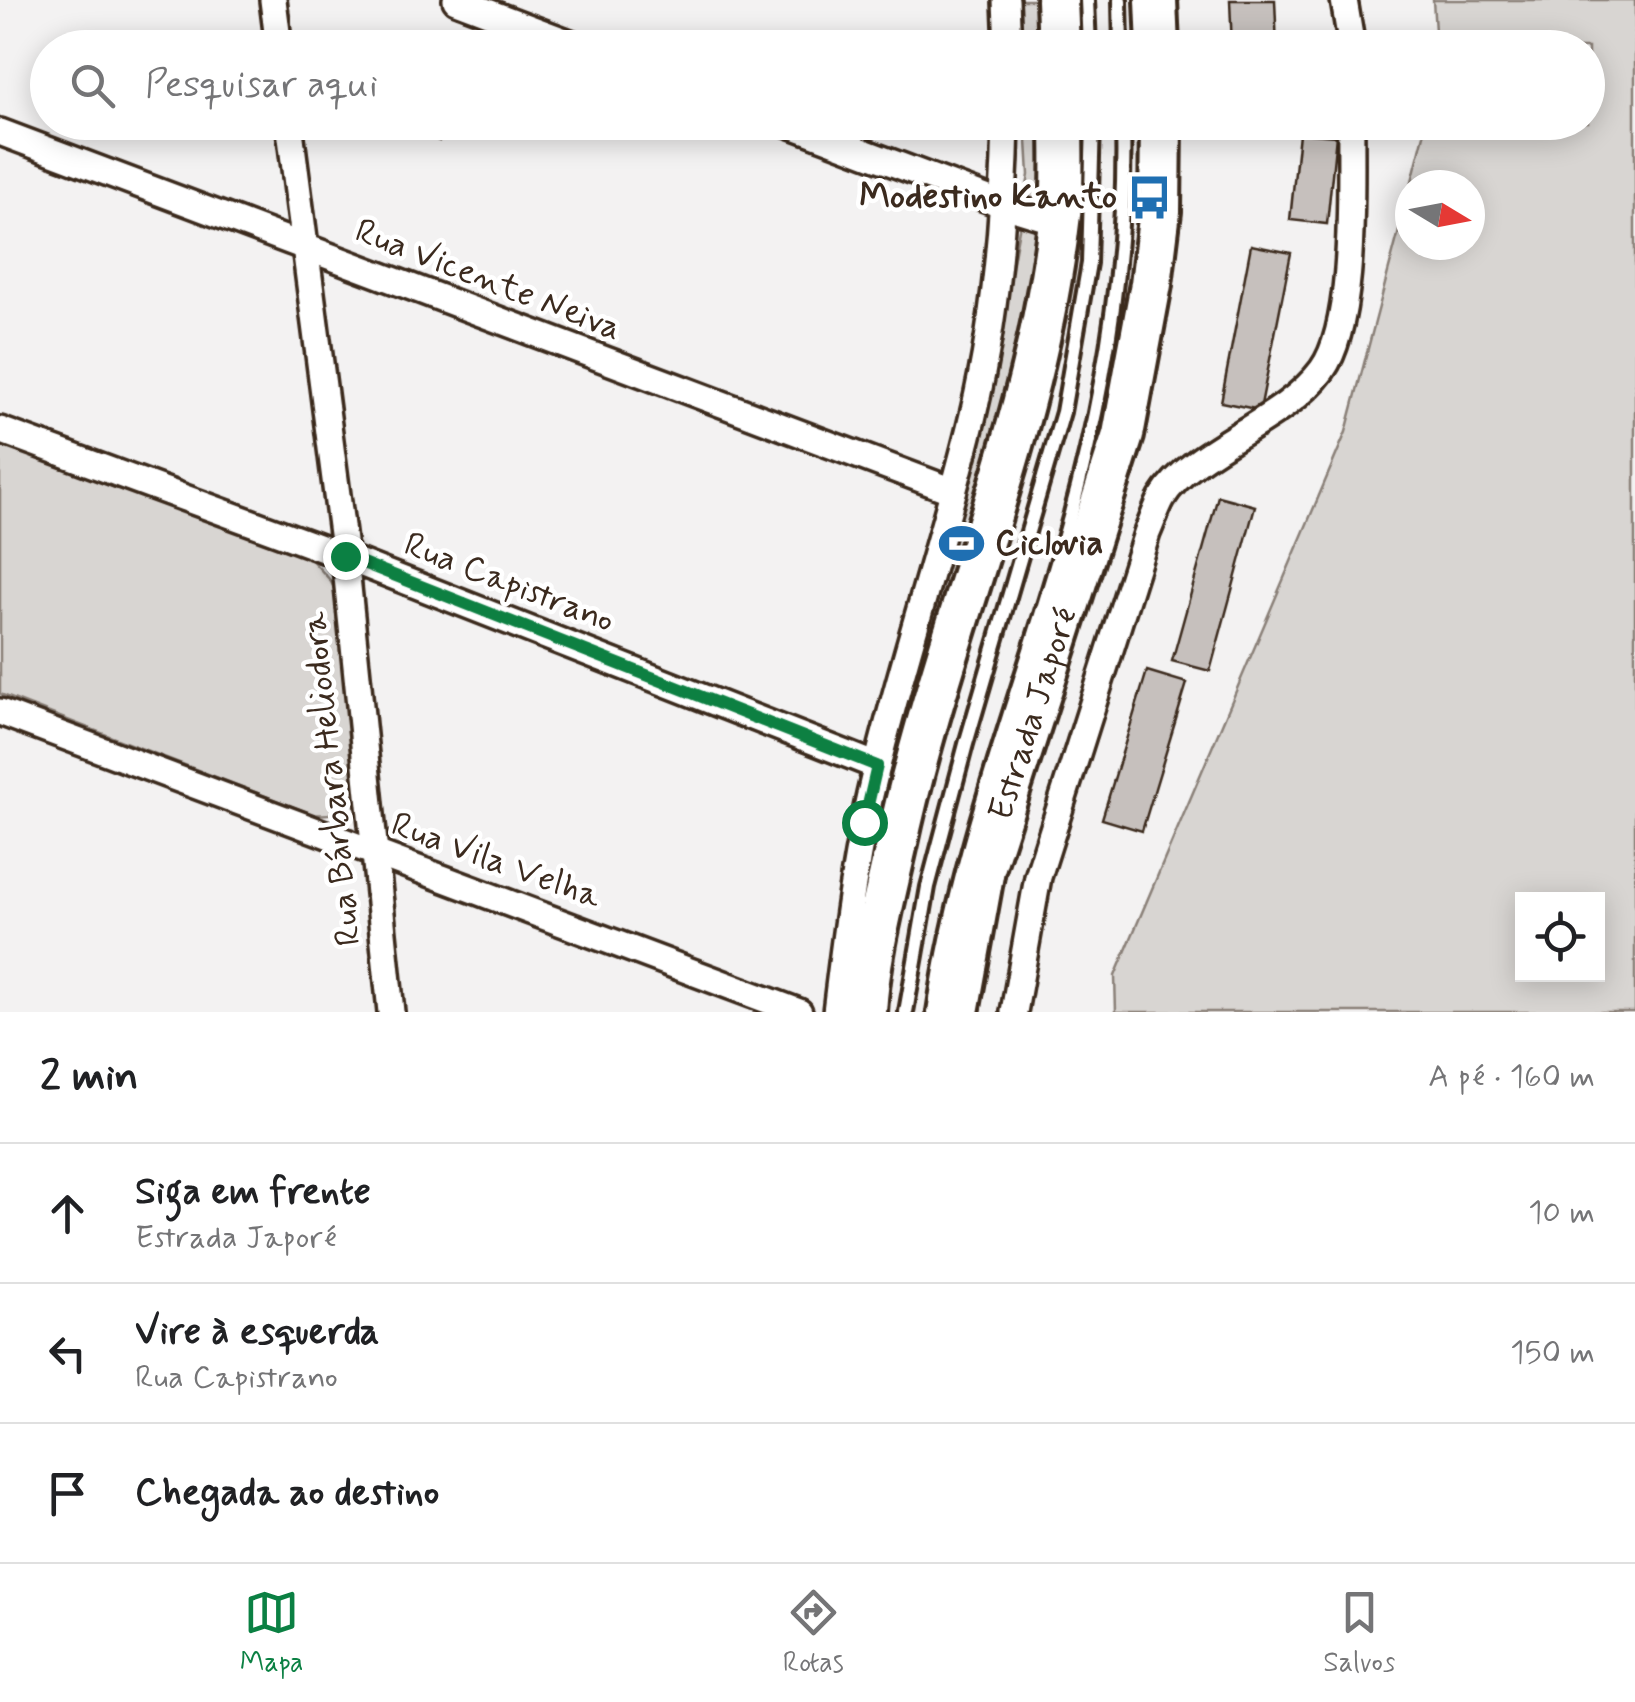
<!DOCTYPE html>
<html lang="pt">
<head>
<meta charset="utf-8">
<style>
	:root { --surface:#fff; --page:#f2f2f2; --text:#202124; --muted:#757577; --line:#e0e0e0; --accent:#0b8043 }
	body { margin:0; font-family:Mynerve,sans-serif; background:var(--page); color:var(--text) }
	.controls { position:absolute; right:30px; bottom:30px; display:grid; overflow:hidden; border-radius:0px; box-shadow:0 5px 25px #0003 }
	.controls button { width:90px; height:90px; display:grid; place-items:center; padding:0; border:0; border-bottom:2px solid var(--line); background:var(--surface); color:var(--text); font:50px sans-serif }
	.compass { position:absolute; left:1395px; top:170px; width:90px; height:90px; border-radius:50%; background:var(--surface); box-shadow:0 5px 25px #0003; rotate:100deg }
	.stop { position:absolute; width:30px; height:30px; margin:-22px; border:8px solid #0b8043; border-radius:50%; background:#fff }
	.stop.end { background:#0b8043; border-color:#fff; box-shadow:0 2px 10px #0008 }
	.list { margin:0; padding:0; list-style:none }
	h2 { display:flex; justify-content:space-between; align-items:center; height:130px; margin:0; padding:0 40px; font-size:42px }
	h2 small { font-size:32px; font-weight:400; color:var(--muted) }
	.list li { display:grid; grid-template-columns:65px 1fr auto; gap:30px; align-items:center; box-sizing:border-box; height:140px; padding:0 40px; border-top:2px solid var(--line) }
	.list b { display:block; font-size:38px; white-space:nowrap }
	.list p { margin:0; font-size:32px; white-space:nowrap; color:var(--muted) }
	.list em { font-size:32px; font-style:normal; color:var(--muted) }
	.icon { flex:none; width:55px; height:55px; fill:none; stroke:currentColor; stroke-width:2; stroke-linecap:round; stroke-linejoin:round }
	.map { position:relative; flex:none; width:1635px; height:1012px; overflow:hidden }
	.search { position:absolute; background:var(--surface); box-shadow:0 5px 25px #0003; left:30px; right:30px; top:30px; height:110px; display:flex; align-items:center; gap:25px; box-sizing:border-box; padding:0 35px; border-radius:55px; color:var(--muted); font-size:38px }
	.sheet { height:550px; background:var(--surface) }
	nav { display:flex; justify-content:space-around; align-items:center; box-sizing:border-box; height:140px; border-top:2px solid var(--line); background:var(--surface); font-size:28px; color:var(--muted) }
	nav a { display:grid; justify-items:center; gap:5px }
	nav .on { color:var(--accent) }
	.map>svg:first-child { display:block }
	.green { fill:#d8d5d2; stroke:#8a8078; stroke-width:2.5; fill-rule:evenodd }
	.building { fill:#c6c0bd; stroke:#3b2a1e; stroke-width:2.5 }
	.lines { fill:none; stroke-linecap:round; stroke-linejoin:round }
	.service-casing { stroke:#3b2a1e; stroke-width:20 }
	.minor-casing { stroke:#3b2a1e; stroke-width:32 }
	.primary-casing { stroke:#3b2a1e; stroke-width:48 }
	.service { stroke:#fff; stroke-width:12 }
	.minor { stroke:#fff; stroke-width:25 }
	.primary { stroke:#fff; stroke-width:40 }
	.route { stroke:#0b8043; stroke-width:12 }
	.labels { text-anchor:middle; dominant-baseline:central; stroke-width:9; stroke-linejoin:round; paint-order:stroke }
	.poi-label { font-size:35px; font-weight:bold; fill:#3b2a1e; stroke:#fff; text-anchor:end }
	.street-label { font-size:35px; fill:#3b2a1e; stroke:#fff }
</style>
</head>
<body>
<div class="map">
<svg width="1635" height="1012" viewBox="0 0 1635 1012">
	<rect width="100%" height="100%" fill="#f3f2f2"/>
	<filter id="ink" filterUnits="userSpaceOnUse"><feTurbulence type="fractalNoise" baseFrequency=".01" numOctaves="2"/><feDisplacementMap in="SourceGraphic" scale="20" xChannelSelector="R" yChannelSelector="G"/><feConvolveMatrix kernelMatrix="1 2 1 2 8 2 1 2 1" color-interpolation-filters="sRGB"/></filter>
	<g filter="url(#ink)">
		<g class="green">
			<polygon points="1019,0 1045,0 1046,47 1021,47"/>
			<path d="M1433,0H1635V1012H1116L1115,976L1346,432L1410,189V245H1470V185H1411L1427,123L1588,122V48L1436,47ZM1598,899V974H1522V899Z"/>
			<polygon points="1026,123 1048,123 1049,177 1000,468 865,1012 857,904 924,620 975,468 1029,175"/>
			<path d="M0,443L307,555L330,580L341,602L358,784C353,808 336,817 312,814L0,694Z"/>
		</g>
		<g class="building">
			<polygon points="1230,0 1275,0 1277,48 1232,48"/>
			<polygon points="446,28 478,39 475,48 439,48"/>
			<polygon points="410,122 446,122 439,141 408,129"/>
			<polygon points="1299,133 1336,136 1327,224 1290,220"/>
			<polygon points="1251,245 1291,253 1260,410 1221,402"/>
			<polygon points="1218,496 1255,506 1210,671 1172,661"/>
			<polygon points="1147,671 1187,683 1142,831 1102,819"/>
		</g>
		<g class="lines">
			<defs>
				<g id="service">
					<polyline points="1087,0 1089,48"/>
					<polyline points="1120,0 1121,48"/>
					<polyline points="906,1012 928,887 966,744 1063,412 1089,263 1093,122"/>
					<path d="M934,1012C958,846 1022,689 1067,528C1103,399 1127,258 1123,122"/>
				</g>
				<g id="minor">
					<polyline points="273,0 279,48"/>
					<polyline points="456,0 583,48"/>
					<polyline points="1006,0 1008,48"/>
					<polyline points="1344,0 1352,48"/>
					<polyline points="289,122 345,557 391,1012"/>
					<polyline points="784,122 1004,205 1059,222"/>
					<polyline points="0,132 953,491"/>
					<polyline points="0,430 345,557 877,766"/>
					<polyline points="0,712 799,1012"/>
					<path d="M836,1012C846,929 856,847 877,766C906,648 945,533 973,415C996,319 1004,221 1006,122"/>
					<path d="M1014,1012L1038,877L1147,533C1152,522 1156,509 1162,498C1193,447 1283,423 1322,370C1357,323 1350,182 1351,122"/>
				</g>
				<g id="primary">
					<polyline points="1057,0 1059,48"/>
					<polyline points="1156,0 1158,48"/>
					<path d="M866,1012C869,957 884,901 896,847C941,634 1036,432 1060,214C1064,184 1062,153 1062,122"/>
					<path id="s1" d="M958,1012L984,869L1123,435L1151,284L1160,211L1161,122"/>
				</g>
			</defs>
			<use href="#service" class="service-casing"/>
			<use href="#minor" class="minor-casing"/>
			<use href="#primary" class="primary-casing"/>
			<use href="#service" class="service"/>
			<use href="#minor" class="minor"/>
			<use href="#primary" class="primary"/>
		</g>
	</g>
	<g class="lines" filter="url(#ink)">
		<polyline class="route" points="345,556 877,766 864,822"/>
	</g>
	<defs>
		<symbol id="bus-bare" viewBox="-9 -9 18 18"><path d="M-5-6H5V4H4V6H2V4H-2V6H-4V4H-5ZM-3.5-4V0h7V-4ZM-3.5 1.2v1.5H-2V1.2ZM2 1.2v1.5H3.5V1.2Z" fill="#1f6fb2" stroke="#fff" stroke-width="2.5" paint-order="stroke"/></symbol>
		<symbol id="stadium-bare" viewBox="-9 -9 18 18"><path d="M0-5a6.5 5 0 1 0 0 10a6.5 5 0 1 0 0-10ZM-3.5-1.8h7v3.6h-7Z" fill="#1f6fb2" stroke="#fff" stroke-width="2.5" paint-order="stroke"/></symbol>
	</defs>
	<g fill-rule="evenodd">
		<use href="#bus-bare" x="1118" y="166" width="63" height="63"/>
		<use href="#stadium-bare" x="930" y="512" width="63" height="63"/>
	</g>
	<g class="labels">
		<g class="poi-label">
			<text x="1117" y="197">Modestino Kanto</text>
			<text x="995" y="544" text-anchor="start">Ciclovia</text>
		</g>
		<g class="street-label">
			<text transform="translate(488 280) rotate(21)">Rua Vicente Neiva</text>
			<text transform="translate(509 583) rotate(21)">Rua Capistrano</text>
			<text stroke="none"><textPath href="#s1" startOffset="308">Estrada Japoré</textPath></text>
			<text transform="translate(332 779) rotate(-96)">Rua Bárbara Heliodora</text>
			<text transform="translate(496 861) rotate(20)">Rua Vila Velha</text>
		</g>
	</g>
</svg>
<div class="controls">
<button><svg class="icon" aria-label="locate" viewBox="0 0 24 24"><circle cx="12" cy="12" r="6"/><path d="M12 2v4M12 18v4M2 12h4M18 12h4"/></svg></button>
</div>
<svg class="compass" viewBox="-18 -18 36 36"><path d="M0-13l5 13h-10z" fill="#e53935"/><path d="M0 13l5-13h-10z" fill="#757577"/></svg>
<div class="stop" style="left:864px;top:822px"></div>
<div class="stop end" style="left:345px;top:556px"></div>
<div class="search"><svg class="icon" aria-label="search" viewBox="0 0 24 24"><circle cx="10" cy="10" r="6"/><path d="M15 15l6 6"/></svg>Pesquisar aqui</div>
</div>
<section class="sheet">
<h2>2 min<small>A pé · 160 m</small></h2>
<ul class="list">
<li><svg class="icon" aria-label="ahead" viewBox="0 0 24 24"><path d="M12 20V5M6 11l6-6 6 6"/></svg><div><b>Siga em frente</b><p>Estrada Japoré</p></div><em>10 m</em></li>
<li><svg class="icon" aria-label="left" viewBox="0 0 24 24"><path d="M17 20v-9H6M10 6l-5 5 5 5"/></svg><div><b>Vire à esquerda</b><p>Rua Capistrano</p></div><em>150 m</em></li>
<li><svg class="icon" aria-label="arrive" viewBox="0 0 24 24"><path d="M6 21V4h12l-3 4 3 4H6"/></svg><div><b>Chegada ao destino</b></div></li>
</ul>
</section>
<nav>
<a class="on"><svg class="icon" aria-label="map" viewBox="0 0 24 24"><path d="M3 6l6-2 6 2 6-2v14l-6 2-6-2-6 2zM9 4v14M15 6v14"/></svg>Mapa</a>
<a><svg class="icon" aria-label="directions" viewBox="0 0 24 24"><path d="M12 3l9 9-9 9-9-9zM9 14v-3h6M13 9l2 2-2 2"/></svg>Rotas</a>
<a><svg class="icon" aria-label="saved" viewBox="0 0 24 24"><path d="M7 4h10v16l-5-4-5 4z"/></svg>Salvos</a>
</nav>
</body>
</html>
